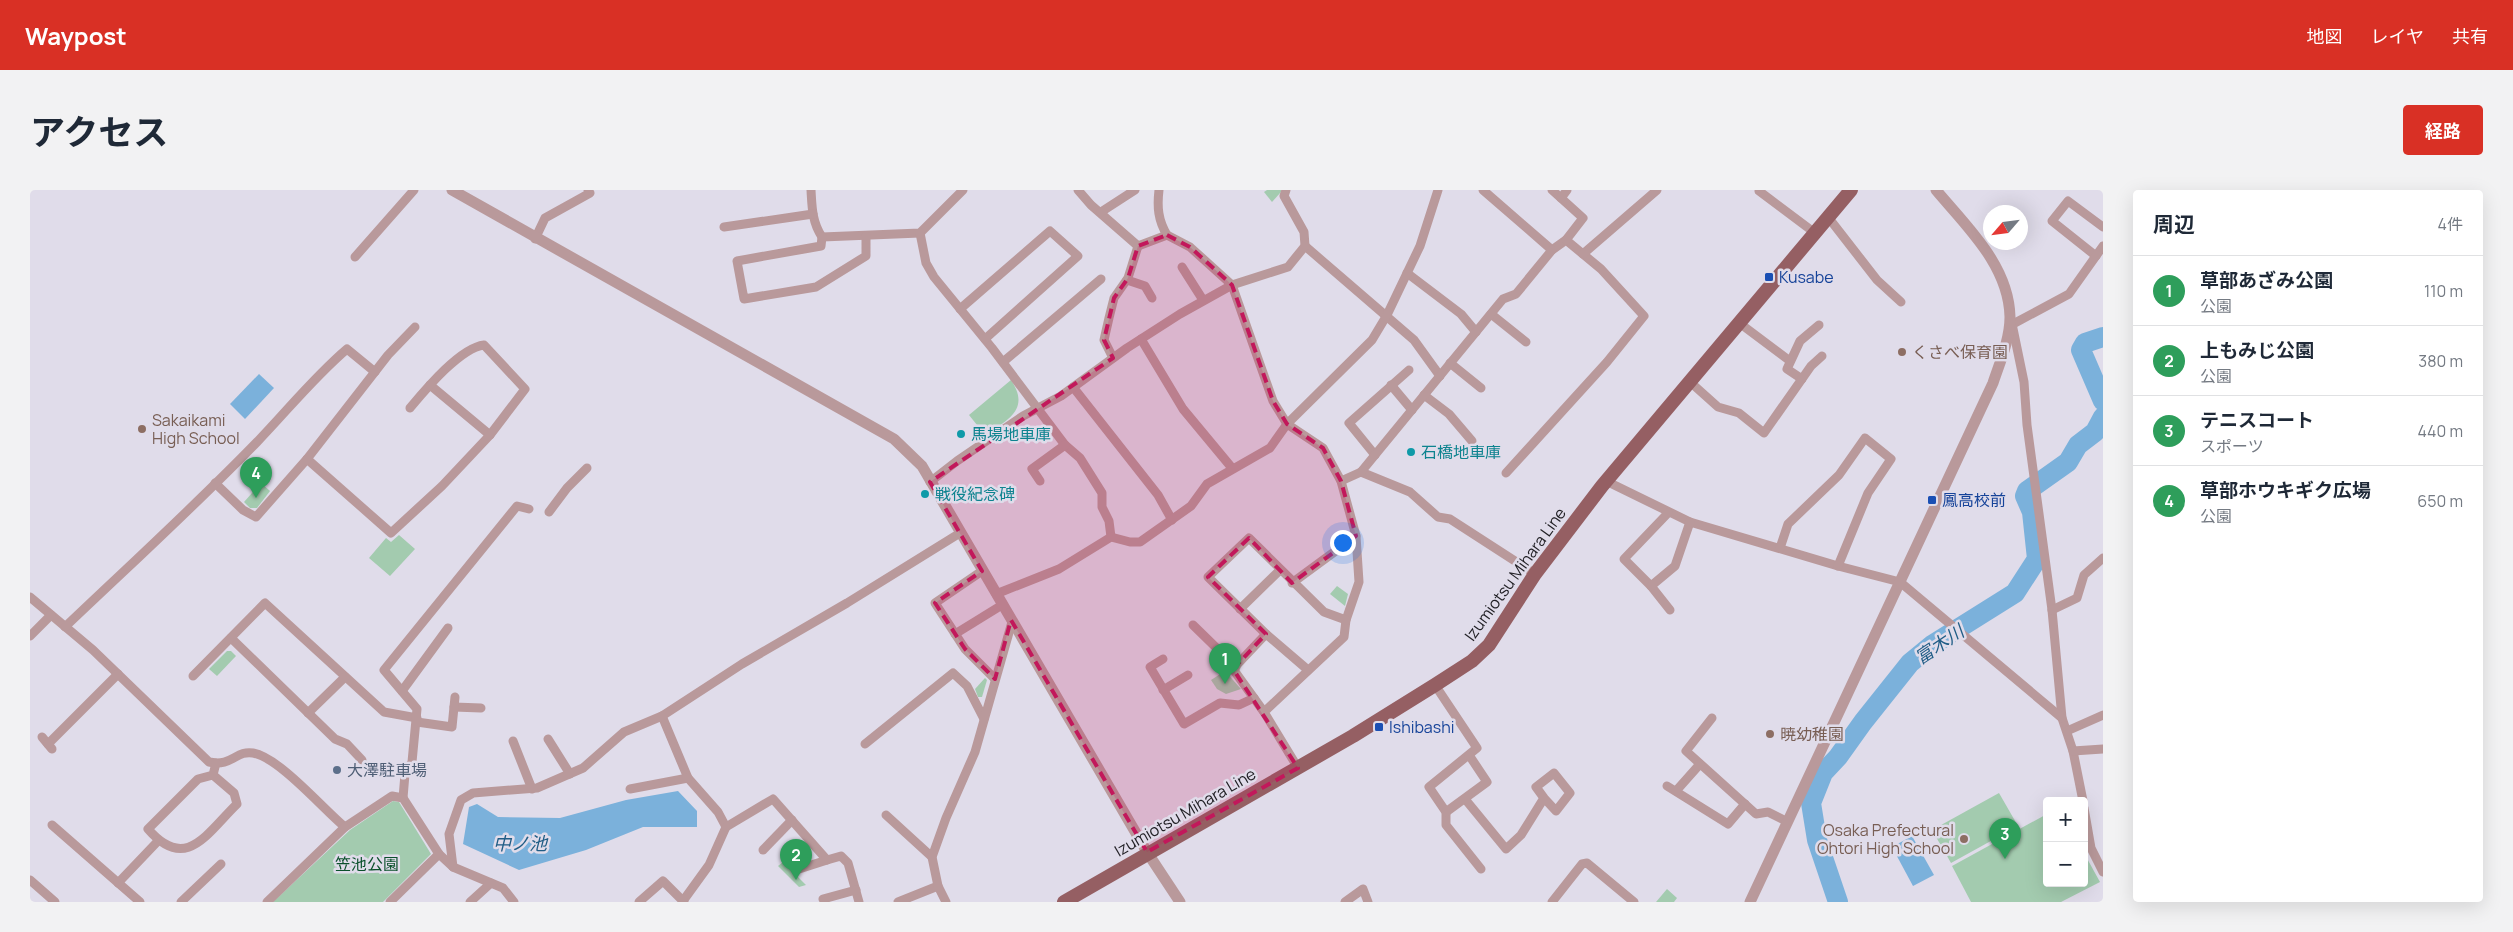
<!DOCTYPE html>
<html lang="ja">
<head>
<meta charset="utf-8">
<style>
	:root { --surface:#fff; --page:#f2f2f3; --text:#1f2937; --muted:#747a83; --line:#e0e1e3; --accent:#d93025 }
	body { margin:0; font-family:Manrope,"Noto Sans JP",sans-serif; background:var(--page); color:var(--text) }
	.controls { position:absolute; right:15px; bottom:15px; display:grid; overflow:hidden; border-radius:5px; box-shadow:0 5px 20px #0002 }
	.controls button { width:45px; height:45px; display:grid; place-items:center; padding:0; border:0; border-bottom:1px solid var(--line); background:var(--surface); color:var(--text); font:25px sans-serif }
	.compass { position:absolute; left:1953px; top:15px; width:45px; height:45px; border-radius:50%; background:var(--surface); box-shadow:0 5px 20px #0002; rotate:242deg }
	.you { position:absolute; left:1312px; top:352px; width:18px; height:18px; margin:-12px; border:4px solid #fff; border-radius:50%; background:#1a73e8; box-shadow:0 0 0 8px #1a73e833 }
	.badge { display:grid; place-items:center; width:32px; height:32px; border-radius:50%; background:var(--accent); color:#fff; font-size:16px; font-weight:700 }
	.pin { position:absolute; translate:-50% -41px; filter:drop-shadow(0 1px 2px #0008) }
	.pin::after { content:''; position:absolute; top:26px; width:18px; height:15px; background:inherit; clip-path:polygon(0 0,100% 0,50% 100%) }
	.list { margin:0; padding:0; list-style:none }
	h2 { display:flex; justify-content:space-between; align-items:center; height:65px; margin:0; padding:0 20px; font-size:21px }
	h2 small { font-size:16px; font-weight:400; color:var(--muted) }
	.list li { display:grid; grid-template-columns:32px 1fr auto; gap:15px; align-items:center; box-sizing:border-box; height:70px; padding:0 20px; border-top:1px solid var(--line) }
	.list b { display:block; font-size:19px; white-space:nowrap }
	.list p { margin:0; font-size:16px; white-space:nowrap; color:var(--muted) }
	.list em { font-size:16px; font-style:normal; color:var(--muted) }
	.map { position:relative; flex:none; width:2073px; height:712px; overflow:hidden; border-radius:5px }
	header { display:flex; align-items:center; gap:30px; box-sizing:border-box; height:70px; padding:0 25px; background:var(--accent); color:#fff }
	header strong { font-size:24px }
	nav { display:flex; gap:28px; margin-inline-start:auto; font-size:18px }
	.intro { display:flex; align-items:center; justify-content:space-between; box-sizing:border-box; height:120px; padding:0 30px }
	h1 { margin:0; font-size:35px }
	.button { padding:12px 22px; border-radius:5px; background:var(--accent); color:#fff; font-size:18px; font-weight:700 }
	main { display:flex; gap:30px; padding:0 30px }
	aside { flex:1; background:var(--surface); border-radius:5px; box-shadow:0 5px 20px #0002 }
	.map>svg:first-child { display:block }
	.green { fill:#a3cbaf }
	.water { fill:#7bb1db }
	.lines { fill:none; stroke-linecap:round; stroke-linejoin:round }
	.river { stroke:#7bb1db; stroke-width:20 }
	.minor { stroke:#b9999b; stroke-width:9 }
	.tertiary { stroke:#b9999b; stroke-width:11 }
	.primary { stroke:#955f63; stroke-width:14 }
	.marked { fill:#c2185b; fill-opacity:0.2; stroke:#c2185b; stroke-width:4; stroke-dasharray:10 6; stroke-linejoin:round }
	.transit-dot { fill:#1a4fb4; stroke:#e0dcea; stroke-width:2 }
	.education-dot { fill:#8d6e63; stroke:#e0dcea; stroke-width:2 }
	.culture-dot { fill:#0f9aa8; stroke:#e0dcea; stroke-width:2 }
	.service-dot { fill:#5c6f8a; stroke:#e0dcea; stroke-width:2 }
	.labels { text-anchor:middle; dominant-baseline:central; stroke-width:5; stroke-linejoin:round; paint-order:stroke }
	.transit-label { font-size:16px; fill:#164399; stroke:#e0dcea; text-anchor:start }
	.education-label { font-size:16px; fill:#785e54; stroke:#e0dcea; text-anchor:start }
	.culture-label { font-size:16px; fill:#0d838f; stroke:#e0dcea; text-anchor:start }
	.street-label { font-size:16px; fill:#222126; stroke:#e0dcea }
	.service-label { font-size:16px; fill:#4e5e75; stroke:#e0dcea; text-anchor:start }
	.park-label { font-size:16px; fill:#0a502b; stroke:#e0dcea }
	.water-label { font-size:18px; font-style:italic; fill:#205d86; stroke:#e0dcea }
</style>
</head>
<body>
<header>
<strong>Waypost</strong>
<nav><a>地図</a><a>レイヤ</a><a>共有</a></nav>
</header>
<div class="intro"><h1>アクセス</h1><a class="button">経路</a></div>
<main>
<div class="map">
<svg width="2073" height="712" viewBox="0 0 2073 712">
	<rect width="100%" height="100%" fill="#e0dcea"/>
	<g class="green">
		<polygon points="1237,0 1251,0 1251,2 1242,12 1234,2"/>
		<path d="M981,190C1001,220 977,230 955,245L939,225Z"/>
		<polygon points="231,293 240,301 227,318 220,318 214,312"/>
		<polygon points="369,345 385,359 360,386 339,368 356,348 361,352"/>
		<polygon points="1307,396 1318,404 1315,416 1300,404"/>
		<polygon points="197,461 201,461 206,466 187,486 179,479"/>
		<polygon points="1195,481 1211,499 1196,504 1187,499 1181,490"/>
		<polygon points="955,488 957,490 952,507 948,507 945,499"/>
		<polygon points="1969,603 1988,636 1921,673 1902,640"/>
		<polygon points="363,611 369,612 401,664 353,712 243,712 320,640"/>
		<polygon points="2017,624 2017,693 2054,693 2054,663 2070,692 2031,712 1941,712 1922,676"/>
		<polygon points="753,672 759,678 765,676 766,685 776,695 769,697 748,676"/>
		<polygon points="1637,699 1647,708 1644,712 1626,712"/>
	</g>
	<g class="water">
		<polygon points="229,184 244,198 215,229 200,214"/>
		<polygon points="648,601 667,621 667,637 613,637 556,660 489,680 433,654 439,617 447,614 468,627 530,628 596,610"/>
		<polygon points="1882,646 1904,685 1883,696 1862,657"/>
	</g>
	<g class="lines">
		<g class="river">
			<polyline points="2073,147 2055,153 2051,160 2073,211"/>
			<polyline points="1808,712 1787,650 1781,613 1793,583 1808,567 1833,532 1880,473 1902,455 1985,403 2007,369 2002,322 1995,306 1997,301 2038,272 2048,255 2065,242 2073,227"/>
		</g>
		<g class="minor">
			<path d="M781,0C782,17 782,32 792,47L890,43L933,0"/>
			<polyline points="1048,0 1061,15 1108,56 1137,45 1160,57 1202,95 1243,211 1257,234 1293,258 1311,291 1326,346 1329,392 1316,430 1314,447 1234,522 1268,578"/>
			<path d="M1129,0C1127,17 1128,30 1137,45"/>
			<polyline points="1453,0 1522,60 1536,50 1571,79 1614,126 1577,172 1476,283"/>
			<polyline points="1522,0 1553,28 1536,50"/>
			<polyline points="1729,1 1785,43"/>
			<polyline points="1531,8 1537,0"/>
			<polyline points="1071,22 1105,0"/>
			<polyline points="1798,27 1847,90 1871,112"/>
			<polyline points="694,37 783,24"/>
			<polyline points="890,43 896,73 904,87 962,158 1035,255 1050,268 1072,303 1072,317 1079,331 1081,347"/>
			<polyline points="792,47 791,56 707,71 714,109 786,97 836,66 836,46"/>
			<polyline points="505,49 515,28 560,3 558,0"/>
			<polyline points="1275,56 1384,150 1410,186"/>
			<polyline points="1553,64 1627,0"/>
			<polyline points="2066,66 2022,31 2038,11 2073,37"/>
			<polyline points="325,67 384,0"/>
			<polyline points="1152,77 1173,110"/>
			<polyline points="1377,83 1431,124 1446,142"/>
			<polyline points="1097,90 1115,96 1122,108"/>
			<polyline points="930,119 1020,41 1048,66 955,149"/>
			<polyline points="1461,124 1496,152"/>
			<polyline points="1981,129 1994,192 1997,235 2022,420 2032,528 2043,561 2053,611"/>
			<polyline points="1708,132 1760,171"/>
			<polyline points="1983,134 2039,104 2073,56"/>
			<polyline points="1111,149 1153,219 1202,278"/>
			<polyline points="1083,168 1074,150 1079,128 1084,108 1098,88 1108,56"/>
			<polyline points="973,172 1071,89"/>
			<polyline points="1420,173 1451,198"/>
			<polyline points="1772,189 1757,179 1770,151 1789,135"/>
			<polyline points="1659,191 1688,217 1709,223 1734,243 1781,176 1792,166"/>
			<polyline points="400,195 460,245"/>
			<polyline points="1361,195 1382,220"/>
			<polyline points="1043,197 1128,305 1142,330"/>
			<polyline points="1394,205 1419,224 1442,251"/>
			<polyline points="1345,265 1319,233 1379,180"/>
			<path d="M277,269L361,343L412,296L460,245L495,199L454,155C430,158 396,199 380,218"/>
			<polyline points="1331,282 1380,302 1408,327 1420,329 1505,384"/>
			<polyline points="1010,291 1002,279 1035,255"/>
			<polyline points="1311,291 1331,282 1473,109 1486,104 1522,60"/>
			<polyline points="1576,291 1660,332 1808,376 1870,392 2032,528"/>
			<polyline points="900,292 927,271 993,226 1031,206 1097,158 1150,124 1202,95 1258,77 1275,56 1274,42 1254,6 1256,0"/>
			<polyline points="185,293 213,320 226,327 277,269 358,165 385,137"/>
			<polyline points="519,322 537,298 557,278"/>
			<polyline points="1638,323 1594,369 1621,396 1640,420"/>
			<polyline points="1750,358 1758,334 1809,285 1835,248 1861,269 1838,303 1808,376"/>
			<polyline points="952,381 905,413 935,459 965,489"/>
			<polyline points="1262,393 1326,346"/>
			<polyline points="1621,396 1645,376 1660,332"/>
			<polyline points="966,404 1029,379 1081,347 1100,352 1110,352 1161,316 1177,294 1240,258 1257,234 1342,150 1357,125 1390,56 1408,0"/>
			<path d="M0,407L63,460L179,572C202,577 206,560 223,563C250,568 293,619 315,637"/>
			<polyline points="1210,419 1250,380"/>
			<polyline points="2022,420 2047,408 2054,385 2073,368"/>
			<polyline points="1163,435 1206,477"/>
			<path d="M35,437C99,376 165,316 227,252C257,221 284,187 317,159L345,182"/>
			<polyline points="925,444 972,415"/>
			<polyline points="0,446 21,425"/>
			<polyline points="201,448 305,549 317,554 332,570"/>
			<polyline points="1133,469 1120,477 1154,534 1190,513 1209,515 1224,508"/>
			<polyline points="1278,480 1236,444 1178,387 1219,348 1294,422 1316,430"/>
			<polyline points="163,486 235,413 354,522 387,528"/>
			<polyline points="1405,495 1447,558 1399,597 1416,622 1416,635 1451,679"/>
			<polyline points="1133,500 1158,485"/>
			<polyline points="372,501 418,438"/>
			<polyline points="424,517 451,518"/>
			<polyline points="1234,522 1203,479 1236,444"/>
			<polyline points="278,523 315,487"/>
			<polyline points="632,526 658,588 688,622 696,637 679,675 653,711"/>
			<polyline points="1682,528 1656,561 1726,624 1738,622 1756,631"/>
			<polyline points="387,532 422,537 425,507"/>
			<polyline points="2037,541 2073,525"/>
			<polyline points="12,547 22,559"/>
			<polyline points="518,549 540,584"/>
			<polyline points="483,551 502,599"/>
			<polyline points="18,554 88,484"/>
			<polyline points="835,554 923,483 937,496 954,529"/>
			<polyline points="2043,561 2073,559"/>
			<path d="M183,585L168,589L118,639C156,683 177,643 207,614L204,603L183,585L186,573"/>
			<polyline points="1637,596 1698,634 1715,614"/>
			<polyline points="600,599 658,588"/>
			<polyline points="1646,601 1670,574"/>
			<polyline points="373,608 375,584 382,572 387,519 354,480 487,316 499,319"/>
			<polyline points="1435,609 1476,659 1491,645 1514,608 1506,597 1524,583 1540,603 1526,621 1514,608"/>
			<polyline points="2054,618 2061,658 2073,682"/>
			<polyline points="1416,622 1457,592 1439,565"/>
			<polyline points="856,625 902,667"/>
			<polyline points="22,635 110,712"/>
			<polyline points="696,637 743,609 797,670 811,666 818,673 829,712"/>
			<polyline points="733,660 762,630"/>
			<polyline points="423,677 419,644 431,610 443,603 507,598 553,578 594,542 632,526 712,474 817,413 930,343"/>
			<polyline points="766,680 797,670"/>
			<polyline points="0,690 25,712"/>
			<polyline points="88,693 128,651"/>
			<polyline points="793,709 826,700"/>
			<polyline points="151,712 191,674"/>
			<polyline points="237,712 315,637 362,606 373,608 409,664 423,677 473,698 484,712"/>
			<polyline points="360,712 409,664"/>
			<polyline points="440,712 461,693"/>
			<polyline points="609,712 633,691 654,712"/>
			<polyline points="868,712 908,696"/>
			<polyline points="916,712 908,696 902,667 916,628 945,562 982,432"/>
			<polyline points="1315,712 1333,699 1338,712"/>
			<polyline points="1522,712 1552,674 1557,673 1604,712"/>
		</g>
		<g class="tertiary">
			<polyline points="422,0 864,249 892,276 1117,662 1150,712"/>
			<path d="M1720,712L1963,193C1970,172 1980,149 1980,127C1979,75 1936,36 1906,0"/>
		</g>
		<polyline class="primary" points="1034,712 1323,546 1405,495 1442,471 1459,455 1505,384 1572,296 1821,0"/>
	</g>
	<path class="marked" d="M1137,45L1160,57L1202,95L1243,211L1257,234L1293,258L1311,291L1326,346L1262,393L1219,348L1178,387L1236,444L1203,479L1268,578L1117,662L981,430L965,489L935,459L905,413L952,381L900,292L1083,168L1074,150L1084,108L1098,88L1108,56Z"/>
	<g class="transit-dot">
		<rect x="1734" y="82" width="10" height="10" rx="2.5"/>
		<rect x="1897" y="305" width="10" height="10" rx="2.5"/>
		<rect x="1344" y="532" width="10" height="10" rx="2.5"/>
	</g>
	<g class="education-dot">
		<circle cx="1872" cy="162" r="5"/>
		<circle cx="112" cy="239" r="5"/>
		<circle cx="1740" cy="544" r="5"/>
		<circle cx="1934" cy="649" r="5"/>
	</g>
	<g class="culture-dot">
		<circle cx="931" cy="244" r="5"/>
		<circle cx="1381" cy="262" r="5"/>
		<circle cx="895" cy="304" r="5"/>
	</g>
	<circle class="service-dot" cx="307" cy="580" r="5"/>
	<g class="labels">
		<g class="transit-label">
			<text x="1749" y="87">Kusabe</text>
			<text x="1912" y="310">鳳高校前</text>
			<text x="1359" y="537">Ishibashi</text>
		</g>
		<g class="education-label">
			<text x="1882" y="162">くさべ保育園</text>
			<text x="122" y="230">Sakaikami<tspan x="122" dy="18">High School</tspan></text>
			<text x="1750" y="544">暁幼稚園</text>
			<text x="1924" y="640" text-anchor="end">Osaka Prefectural<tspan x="1924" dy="18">Ohtori High School</tspan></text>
		</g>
		<g class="culture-label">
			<text x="941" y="244">馬場地車庫</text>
			<text x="1391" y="262">石橋地車庫</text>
			<text x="905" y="304">戦役紀念碑</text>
		</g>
		<g class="street-label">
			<text transform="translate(1485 384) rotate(-54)">Izumiotsu Mihara Line</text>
			<text transform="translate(1155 622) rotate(-30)">Izumiotsu Mihara Line</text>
		</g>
		<g class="service-label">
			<text x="317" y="580">大澤駐車場</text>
		</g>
		<g class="park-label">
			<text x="337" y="674">笠池公園</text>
		</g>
		<g class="water-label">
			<text transform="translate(1909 454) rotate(-34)">富木川</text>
			<text x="490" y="653">中ノ池</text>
		</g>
	</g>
</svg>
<div class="controls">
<button>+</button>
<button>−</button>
</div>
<svg class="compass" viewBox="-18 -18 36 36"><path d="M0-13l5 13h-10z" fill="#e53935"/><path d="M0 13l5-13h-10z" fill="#747a83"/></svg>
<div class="you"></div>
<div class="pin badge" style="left:1195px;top:494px;background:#2e9e5b">1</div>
<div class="pin badge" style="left:766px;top:690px;background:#2e9e5b">2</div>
<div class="pin badge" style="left:1975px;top:669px;background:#2e9e5b">3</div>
<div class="pin badge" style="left:226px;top:308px;background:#2e9e5b">4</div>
</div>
<aside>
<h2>周辺<small>4件</small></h2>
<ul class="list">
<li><span class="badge" style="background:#2e9e5b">1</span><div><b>草部あざみ公園</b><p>公園</p></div><em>110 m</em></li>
<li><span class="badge" style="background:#2e9e5b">2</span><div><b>上もみじ公園</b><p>公園</p></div><em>380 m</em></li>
<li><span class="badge" style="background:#2e9e5b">3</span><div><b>テニスコート</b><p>スポーツ</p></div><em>440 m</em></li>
<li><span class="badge" style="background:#2e9e5b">4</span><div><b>草部ホウキギク広場</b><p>公園</p></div><em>650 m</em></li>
</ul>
</aside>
</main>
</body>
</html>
